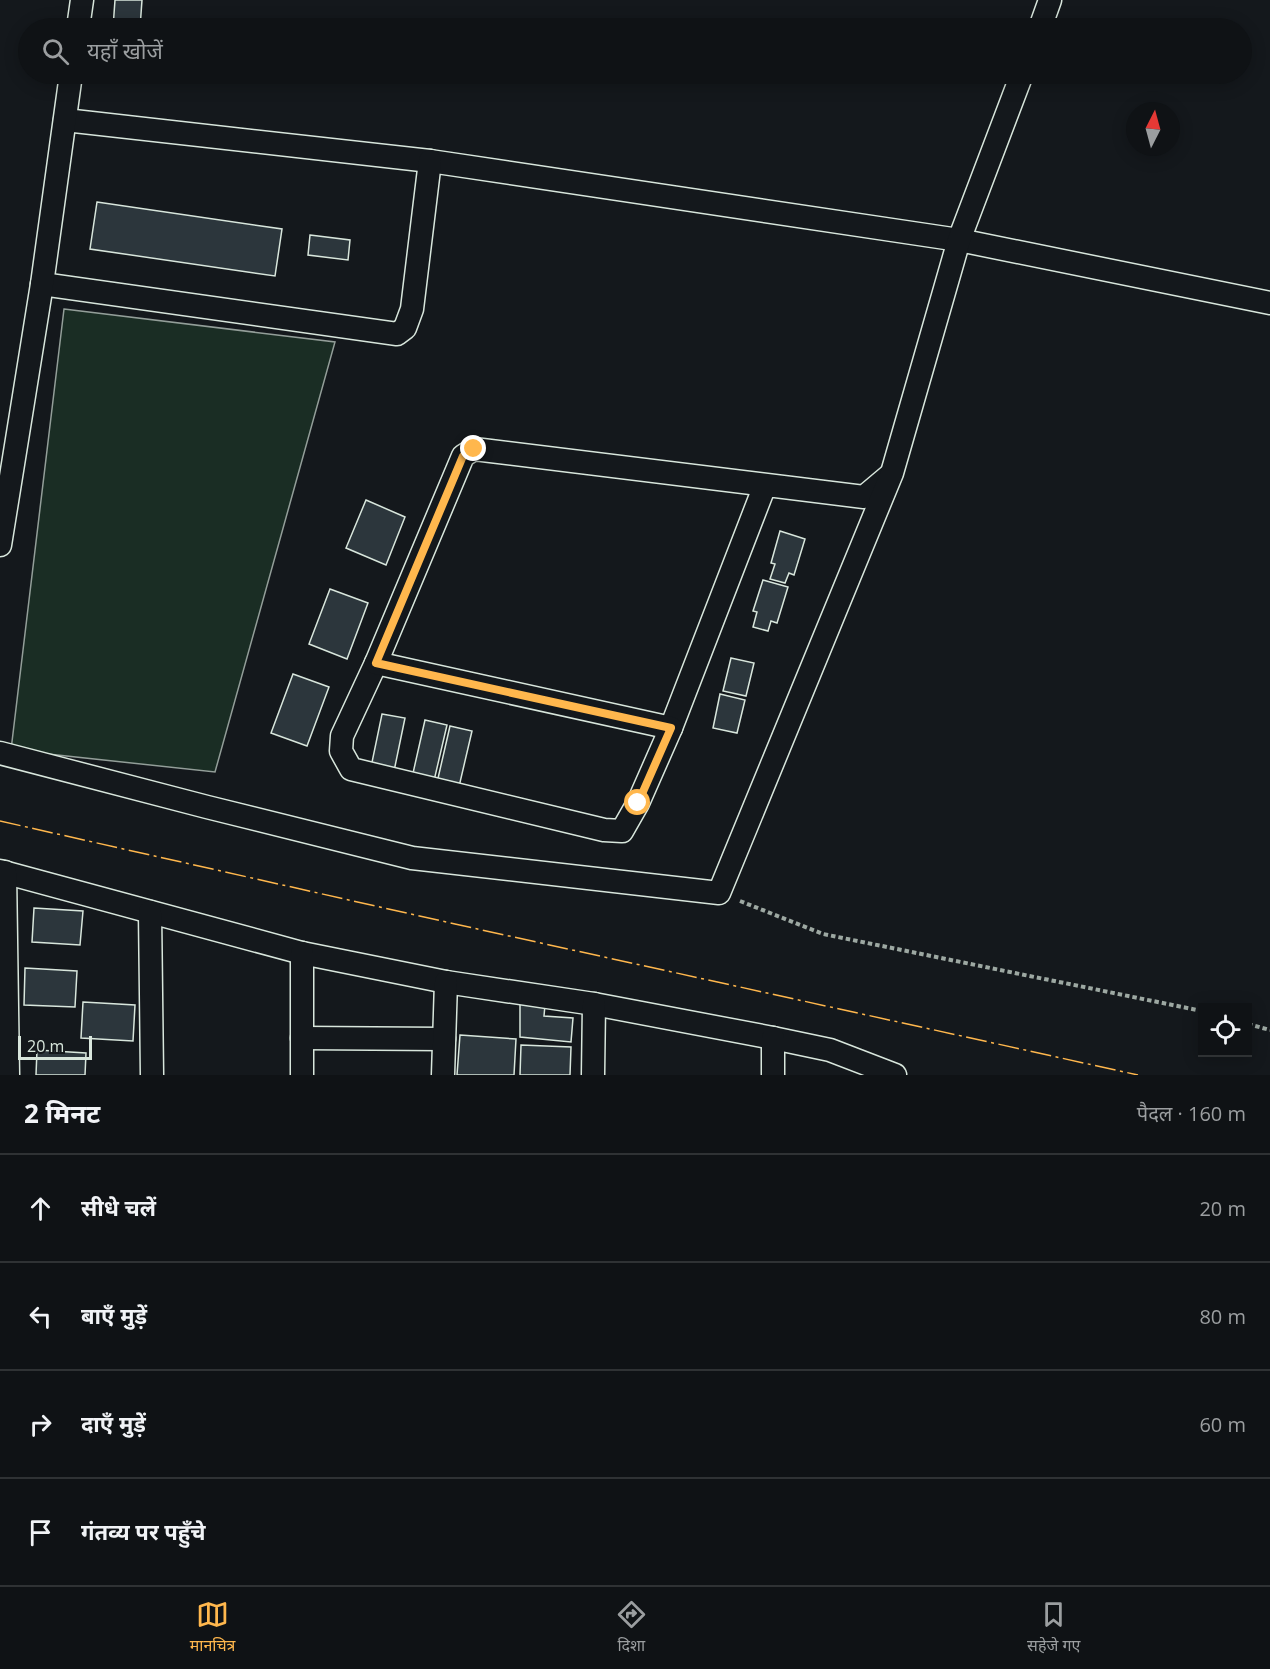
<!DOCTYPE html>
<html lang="hi">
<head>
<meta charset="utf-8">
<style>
	:root { --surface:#0f1215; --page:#1d2022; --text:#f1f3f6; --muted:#9b9ea0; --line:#2f3234; --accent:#ffb74d }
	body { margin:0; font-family:"Open Sans","Noto Sans Devanagari",sans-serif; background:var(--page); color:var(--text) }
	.controls { position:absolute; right:18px; bottom:18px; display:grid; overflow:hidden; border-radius:0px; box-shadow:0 3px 15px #0003 }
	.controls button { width:54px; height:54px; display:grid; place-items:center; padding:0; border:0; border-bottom:2px solid var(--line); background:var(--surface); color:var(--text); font:30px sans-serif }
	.compass { position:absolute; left:1126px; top:102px; width:54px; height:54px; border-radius:50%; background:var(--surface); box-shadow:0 3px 15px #0003; rotate:6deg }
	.scale { position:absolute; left:18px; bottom:15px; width:74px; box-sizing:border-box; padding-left:6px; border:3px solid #d8e6dc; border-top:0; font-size:16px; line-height:21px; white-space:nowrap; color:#d8e6dc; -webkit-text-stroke:4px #14181c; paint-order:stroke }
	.stop { position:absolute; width:18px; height:18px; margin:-14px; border:4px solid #ffb74d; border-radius:50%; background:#fff }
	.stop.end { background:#ffb74d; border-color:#fff; box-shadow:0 2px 6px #0008 }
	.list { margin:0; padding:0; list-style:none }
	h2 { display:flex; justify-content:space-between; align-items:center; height:78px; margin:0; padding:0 24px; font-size:26px }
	h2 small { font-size:20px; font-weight:400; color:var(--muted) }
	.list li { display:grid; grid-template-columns:39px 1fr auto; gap:18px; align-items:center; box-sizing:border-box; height:108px; padding:0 24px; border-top:2px solid var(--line) }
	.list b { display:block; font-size:22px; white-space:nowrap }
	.list em { font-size:20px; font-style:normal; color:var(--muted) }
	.icon { flex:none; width:33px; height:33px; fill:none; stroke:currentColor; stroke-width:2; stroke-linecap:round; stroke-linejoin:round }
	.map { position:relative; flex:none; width:1270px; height:1075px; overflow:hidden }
	.search { position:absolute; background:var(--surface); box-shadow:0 3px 15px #0003; left:18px; right:18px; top:18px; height:66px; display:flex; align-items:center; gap:15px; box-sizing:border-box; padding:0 21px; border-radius:33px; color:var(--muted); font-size:22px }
	.sheet { height:510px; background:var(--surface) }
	nav { display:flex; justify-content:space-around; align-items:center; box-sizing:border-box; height:84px; border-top:2px solid var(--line); background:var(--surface); font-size:16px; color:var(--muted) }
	nav a { display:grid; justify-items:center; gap:3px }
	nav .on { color:var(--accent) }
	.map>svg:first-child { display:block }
	.green { fill:#1a2d24; stroke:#939e99; stroke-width:1.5 }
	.building { fill:#2c363c; stroke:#d8e6dc; stroke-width:1.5 }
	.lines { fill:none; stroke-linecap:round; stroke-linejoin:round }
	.minor-casing { stroke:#d8e6dc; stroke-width:25 }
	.path { stroke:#9da8a2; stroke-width:4; stroke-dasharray:4.5 3; stroke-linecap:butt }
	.minor { stroke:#14181c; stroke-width:22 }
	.power { stroke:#ffb74d; stroke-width:1.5; stroke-dasharray:21 4.5 3 4.5; stroke-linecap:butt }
	.route { stroke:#ffb74d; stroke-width:8 }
</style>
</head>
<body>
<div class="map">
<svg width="1270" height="1075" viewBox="0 0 1270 1075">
	<rect width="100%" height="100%" fill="#14181c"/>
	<polygon class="green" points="64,309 335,342 215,772 11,750"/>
	<g class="building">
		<polygon points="115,0 142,0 140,28 113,28"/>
		<polygon points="97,202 282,229 275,276 90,249"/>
		<polygon points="310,235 350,240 348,260 308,255"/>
		<polygon points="366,500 405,517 386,565 346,548"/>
		<polygon points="780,531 805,539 794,575 789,573 785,583 770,579 775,564 771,563"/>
		<polygon points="763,580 788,587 777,623 771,621 768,631 753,627 757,612 753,611"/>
		<polygon points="330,589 368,603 347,659 309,644"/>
		<polygon points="731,658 754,663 746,696 723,691"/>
		<polygon points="293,674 329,687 307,746 271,733"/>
		<polygon points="720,694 745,700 737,733 713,728"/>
		<polygon points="382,714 405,718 393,776 370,772"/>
		<polygon points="425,720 447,725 433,785 411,782"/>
		<polygon points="450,726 472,731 458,791 436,787"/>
		<polygon points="34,908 83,911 80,945 32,942"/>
		<polygon points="25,968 77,971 75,1007 24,1005"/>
		<polygon points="83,1002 135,1005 133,1041 81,1038"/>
		<polygon points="520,1003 545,1005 544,1016 573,1018 571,1042 520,1037"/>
		<polygon points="460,1035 516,1039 514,1075 457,1075"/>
		<polygon points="521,1045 571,1047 570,1075 520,1075"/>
		<polygon points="37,1050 86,1053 85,1075 36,1075"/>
	</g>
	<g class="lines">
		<defs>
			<g id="minor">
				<polyline points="78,28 82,0"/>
				<polyline points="1040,28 1050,0"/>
				<polyline points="65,120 430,161 959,240 1270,303"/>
				<polyline points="42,284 397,334 405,328 412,309 430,161"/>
				<polyline points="765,485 671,728 638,803 622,831 604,830 351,769 341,751 342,736 376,663 463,456 474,449 864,497 889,476"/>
				<polyline points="0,545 42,284 71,74"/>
				<polyline points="376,663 671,728"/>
				<polyline points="0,753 207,807 412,858 719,893 892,473 959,240 1022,74"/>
				<polyline points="0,871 302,953 446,982 594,1004 773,1038 830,1050 895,1075"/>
				<polyline points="5,872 8,1075"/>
				<polyline points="150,912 152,1075"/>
				<polyline points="302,1038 444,1039"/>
				<polyline points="302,1075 302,953"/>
				<polyline points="443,1075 446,982"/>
				<polyline points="593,1075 594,1004"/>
				<polyline points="773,1075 773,1038"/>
			</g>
		</defs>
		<use href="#minor" class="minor-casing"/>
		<g class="path">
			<polyline points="740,901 823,934 1202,1011"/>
			<polyline points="1248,1024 1270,1030"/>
		</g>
		<use href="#minor" class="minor"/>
		<polyline class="power" points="0,821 455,924 1138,1075"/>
	</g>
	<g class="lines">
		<polyline class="route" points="474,449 463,456 376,663 671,728 638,803"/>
	</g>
</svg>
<div class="controls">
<button><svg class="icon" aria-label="locate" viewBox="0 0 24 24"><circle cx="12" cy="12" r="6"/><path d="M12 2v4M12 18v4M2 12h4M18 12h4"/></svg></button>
</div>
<svg class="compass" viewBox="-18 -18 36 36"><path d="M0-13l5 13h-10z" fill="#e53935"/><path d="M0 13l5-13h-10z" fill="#9b9ea0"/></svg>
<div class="scale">20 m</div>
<div class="stop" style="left:638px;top:803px"></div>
<div class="stop end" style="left:474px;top:449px"></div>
<div class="search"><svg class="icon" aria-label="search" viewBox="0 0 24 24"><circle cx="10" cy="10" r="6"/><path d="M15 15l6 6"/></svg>यहाँ खोजें</div>
</div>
<section class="sheet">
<h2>2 मिनट<small>पैदल · 160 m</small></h2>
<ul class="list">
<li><svg class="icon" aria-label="ahead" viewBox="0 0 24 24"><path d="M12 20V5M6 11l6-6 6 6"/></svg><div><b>सीधे चलें</b></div><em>20 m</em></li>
<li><svg class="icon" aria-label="left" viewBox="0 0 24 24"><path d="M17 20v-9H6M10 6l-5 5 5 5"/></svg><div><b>बाएँ मुड़ें</b></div><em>80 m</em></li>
<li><svg class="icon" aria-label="right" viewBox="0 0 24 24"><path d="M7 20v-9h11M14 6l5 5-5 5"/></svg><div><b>दाएँ मुड़ें</b></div><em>60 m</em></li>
<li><svg class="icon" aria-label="arrive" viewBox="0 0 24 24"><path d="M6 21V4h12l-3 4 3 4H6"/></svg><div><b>गंतव्य पर पहुँचे</b></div></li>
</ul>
</section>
<nav>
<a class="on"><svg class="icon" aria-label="map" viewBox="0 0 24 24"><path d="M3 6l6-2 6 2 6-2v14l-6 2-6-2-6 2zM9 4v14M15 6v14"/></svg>मानचित्र</a>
<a><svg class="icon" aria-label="directions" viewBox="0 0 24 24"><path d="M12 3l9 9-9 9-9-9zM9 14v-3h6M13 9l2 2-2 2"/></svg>दिशा</a>
<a><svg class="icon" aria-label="saved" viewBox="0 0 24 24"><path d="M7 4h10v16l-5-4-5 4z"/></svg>सहेजे गए</a>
</nav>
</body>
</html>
